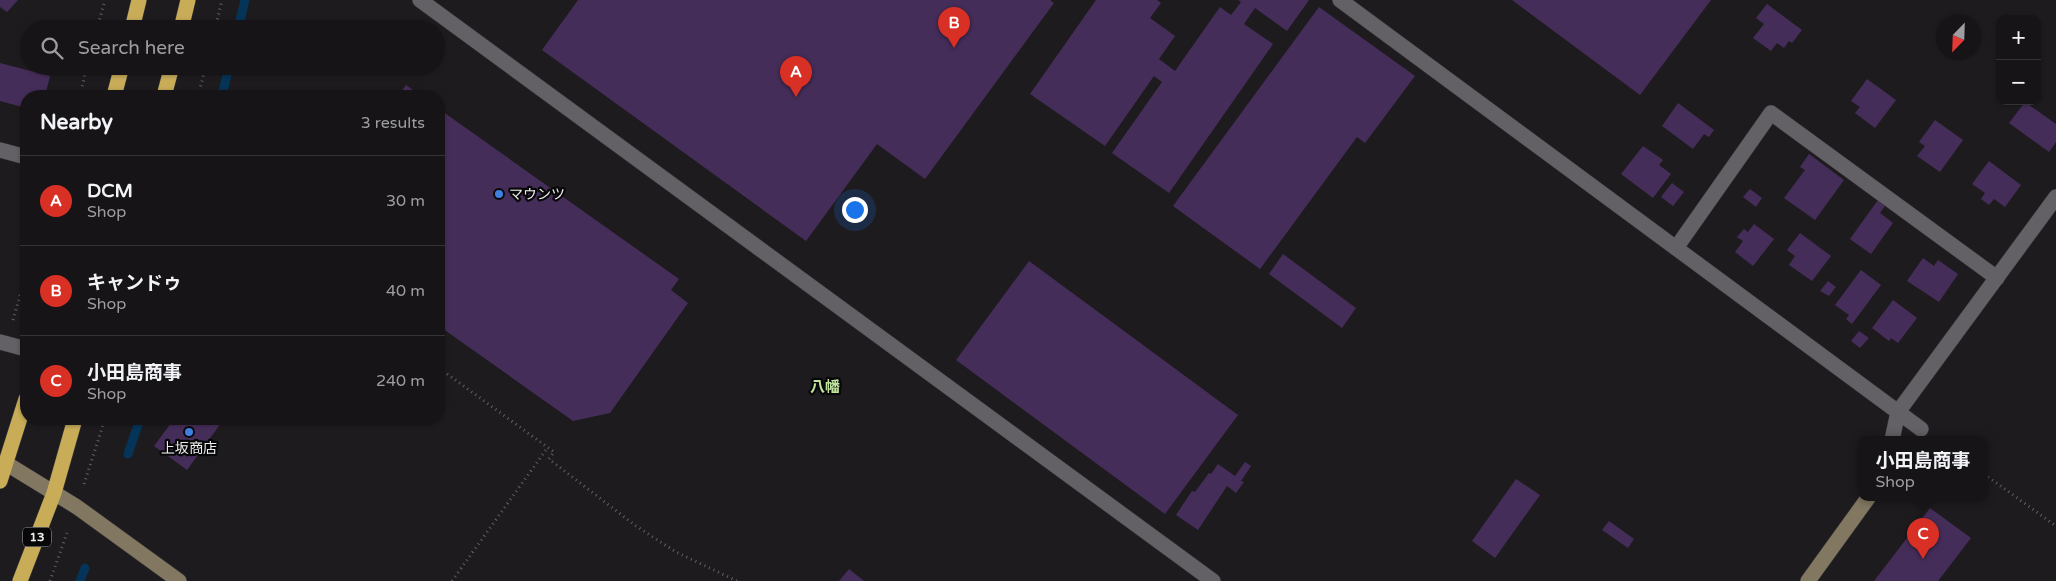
<!DOCTYPE html>
<html lang="en">
<head>
<meta charset="utf-8">
<style>
	:root { --surface:#161417; --page:#1f1d20; --text:#f1f3f6; --muted:#9e9ea1; --line:#353336; --accent:#d93025 }
	body { margin:0; font-family:"Varela Round","Noto Sans JP",sans-serif; background:var(--page); color:var(--text) }
	.controls { position:absolute; right:15px; top:15px; display:grid; overflow:hidden; border-radius:10px; box-shadow:0 1px 4px #0004 }
	.controls button { width:45px; height:45px; display:grid; place-items:center; padding:0; border:0; border-bottom:1px solid var(--line); background:var(--surface); color:var(--text); font:25px sans-serif }
	.compass { position:absolute; left:1936px; top:15px; width:45px; height:45px; border-radius:50%; background:var(--surface); box-shadow:0 1px 4px #0004; rotate:203deg }
	.you { position:absolute; left:854px; top:209px; width:18px; height:18px; margin:-12px; border:4px solid #fff; border-radius:50%; background:#1a73e8; box-shadow:0 0 0 8px #1a73e833 }
	.badge { display:grid; place-items:center; width:32px; height:32px; border-radius:50%; background:var(--accent); color:#fff; font-size:16px; font-weight:700 }
	.pin { position:absolute; translate:-50% -41px; filter:drop-shadow(0 1px 2px #0008) }
	.pin::after { content:''; position:absolute; top:26px; width:18px; height:15px; background:inherit; clip-path:polygon(0 0,100% 0,50% 100%) }
	.popup { position:absolute; left:1858px; top:436px; width:130px; height:65px; box-sizing:border-box; display:grid; place-content:center; border-radius:10px; background:var(--surface); filter:drop-shadow(0 1px 4px #0005); font-size:16px; white-space:nowrap; color:var(--muted) }
	.popup b { font-size:19px; color:var(--text) }
	.popup::after { content:''; position:absolute; left:50%; top:100%; margin-left:-10px; border:10px solid transparent; border-top-color:var(--surface) }
	.list { margin:0; padding:0; list-style:none }
	h2 { display:flex; justify-content:space-between; align-items:center; height:65px; margin:0; padding:0 20px; font-size:21px }
	h2 small { font-size:16px; font-weight:400; color:var(--muted) }
	.list li { display:grid; grid-template-columns:32px 1fr auto; gap:15px; align-items:center; box-sizing:border-box; height:90px; padding:0 20px; border-top:1px solid var(--line) }
	.list b { display:block; font-size:19px; white-space:nowrap }
	.list p { margin:0; font-size:16px; white-space:nowrap; color:var(--muted) }
	.list em { font-size:16px; font-style:normal; color:var(--muted) }
	.icon { flex:none; width:28px; height:28px; fill:none; stroke:currentColor; stroke-width:2; stroke-linecap:round; stroke-linejoin:round }
	.map { position:relative; flex:none; width:2056px; height:581px; overflow:hidden }
	.search { position:absolute; background:var(--surface); box-shadow:0 1px 4px #0004; left:20px; top:20px; width:425px; height:55px; display:flex; align-items:center; gap:12px; box-sizing:border-box; padding:0 18px; border-radius:28px; color:var(--muted); font-size:19px }
	.panel { position:absolute; background:var(--surface); box-shadow:0 1px 4px #0004; left:20px; top:90px; width:425px; height:335px; border-radius:20px }
	.map>svg:first-child { display:block }
	.lines { fill:none; stroke-linecap:round; stroke-linejoin:round }
	.stream { stroke:#043458; stroke-width:9 }
	.building { fill:#452d59 }
	.street-casing { stroke:#3b393c; stroke-width:16 }
	.secondary-casing { stroke:#3b393c; stroke-width:16 }
	.highway-casing { stroke:#3b393c; stroke-width:16 }
	.path { stroke:#626063; stroke-width:3; stroke-dasharray:1 4; stroke-linecap:butt }
	.street { stroke:#646166; stroke-width:15 }
	.secondary { stroke:#827862; stroke-width:15 }
	.highway { stroke:#c8ac58; stroke-width:15 }
	.shop-dot { fill:#3f7fe0; stroke:#070708; stroke-width:2 }
	.labels { text-anchor:middle; dominant-baseline:central; stroke-width:4.5; stroke-linejoin:round; paint-order:stroke }
	.shield { fill:#070708; stroke:#a9a8aa; stroke-width:1 }
	.shield-label { font-size:12px; font-weight:bold; fill:#eeedf0 }
	.poi-label { font-size:14px; fill:#eeedf0; stroke:#070708; text-anchor:start }
	.neighbourhood-label { font-size:15px; font-weight:bold; fill:#c0e49e; stroke:#070708 }
</style>
</head>
<body>
<div class="map">
<svg width="2056" height="581" viewBox="0 0 2056 581">
	<rect width="100%" height="100%" fill="#1e1b1f"/>
	<g class="lines">
		<g class="stream">
			<polyline points="238,29 245,0"/>
			<polyline points="222,96 229,66"/>
			<polyline points="128,454 140,419"/>
			<polyline points="80,581 85,568"/>
		</g>
	</g>
	<g class="building">
		<polygon points="0,0 18,0 7,12 0,7"/>
		<polygon points="578,0 1050,0 1054,3 925,179 877,144 806,241 542,50"/>
		<polygon points="1096,0 1157,0 1161,3 1150,18 1175,36 1159,59 1175,71 1220,7 1231,15 1241,2 1238,0 1309,0 1287,31 1255,8 1244,24 1273,44 1169,193 1112,153 1162,82 1154,76 1105,146 1030,94"/>
		<polygon points="1512,0 1711,0 1640,95"/>
		<polygon points="1767,4 1802,30 1792,43 1789,41 1784,48 1777,43 1771,51 1753,38 1764,24 1756,18"/>
		<polygon points="1319,7 1415,76 1365,143 1357,137 1260,269 1173,206"/>
		<polygon points="0,63 50,76 45,96 26,96 26,108 0,101"/>
		<polygon points="1867,79 1896,100 1875,128 1855,113 1860,107 1851,101"/>
		<polygon points="406,85 421,96 398,96"/>
		<polygon points="2025,102 2056,124 2056,142 2049,152 2009,123"/>
		<polygon points="1678,103 1714,130 1709,137 1704,134 1693,149 1662,126"/>
		<polygon points="439,109 679,279 671,290 688,303 610,413 573,421 439,326"/>
		<polygon points="1935,120 1963,140 1940,172 1917,156 1925,146 1919,142"/>
		<polygon points="1643,146 1663,160 1659,165 1671,174 1653,198 1621,174"/>
		<polygon points="1809,154 1844,180 1815,220 1784,198 1805,170 1800,167"/>
		<polygon points="1989,161 2021,185 2005,207 1994,199 1989,205 1981,199 1985,193 1972,184"/>
		<polygon points="1672,183 1684,192 1673,206 1661,197"/>
		<polygon points="1750,189 1762,198 1756,207 1743,197"/>
		<polygon points="1878,200 1885,206 1880,213 1893,223 1871,254 1850,239"/>
		<polygon points="1754,224 1774,239 1753,266 1735,252 1743,241 1737,237 1744,229 1748,232"/>
		<polygon points="1800,233 1831,256 1812,281 1789,265 1795,256 1787,250"/>
		<polygon points="1283,254 1356,308 1342,328 1269,274"/>
		<polygon points="1923,258 1934,266 1938,260 1958,274 1939,302 1907,281"/>
		<polygon points="1029,261 1238,415 1165,514 956,360"/>
		<polygon points="1861,270 1881,285 1852,324 1846,319 1849,315 1835,305"/>
		<polygon points="1828,281 1836,287 1829,296 1820,291"/>
		<polygon points="1893,300 1917,318 1898,343 1891,338 1889,341 1872,328"/>
		<polygon points="1859,331 1869,338 1860,348 1851,341"/>
		<polygon points="174,419 224,419 187,470 154,446"/>
		<polygon points="1245,462 1251,466 1241,481 1244,482 1236,493 1227,486 1198,530 1176,515 1192,491 1195,492 1209,473 1211,474 1218,464 1235,476"/>
		<polygon points="1516,479 1540,495 1495,558 1472,541"/>
		<polygon points="1930,508 1971,538 1938,581 1874,581"/>
		<polygon points="1609,521 1634,539 1628,548 1602,530"/>
		<polygon points="849,569 864,581 839,581"/>
	</g>
	<g class="lines">
		<defs>
			<g id="street">
				<polyline points="420,0 1213,581"/>
				<polyline points="1340,0 1921,429"/>
				<polyline points="0,150 26,157"/>
				<polyline points="1676,248 1771,113 1997,278"/>
				<polyline points="0,342 26,349"/>
				<polyline points="1892,440 1898,412 2056,197"/>
			</g>
			<g id="secondary">
				<polyline points="7,464 77,507 179,581"/>
				<polyline points="1808,581 1868,498"/>
			</g>
			<g id="highway">
				<polyline points="132,29 139,0"/>
				<polyline points="181,29 188,0"/>
				<polyline points="114,96 122,66"/>
				<polyline points="164,96 172,66"/>
				<polyline points="0,481 26,399"/>
				<polyline points="20,581 54,493 75,419"/>
			</g>
		</defs>
		<use href="#street" class="street-casing"/>
		<use href="#secondary" class="secondary-casing"/>
		<use href="#highway" class="highway-casing"/>
		<g class="path">
			<polyline points="97,29 105,0"/>
			<polyline points="215,29 222,0"/>
			<polyline points="80,96 87,66"/>
			<polyline points="198,96 206,66"/>
			<polyline points="13,320 26,275"/>
			<polyline points="439,368 554,452 549,459 636,526 676,552 737,581"/>
			<polyline points="1984,474 2056,526"/>
			<polyline points="84,484 105,419"/>
			<polyline points="50,581 68,530"/>
			<polyline points="452,581 548,447"/>
		</g>
		<use href="#street" class="street"/>
		<use href="#secondary" class="secondary"/>
		<use href="#highway" class="highway"/>
	</g>
	<g class="shop-dot">
		<circle cx="499" cy="194" r="5"/>
		<circle cx="189" cy="432" r="5"/>
	</g>
	<g class="labels">
		<rect class="shield" x="23" y="527.5" width="28" height="19" rx="4"/>
		<g class="shield-label">
			<text x="37" y="537">13</text>
		</g>
		<g class="poi-label">
			<text x="509" y="194">マウンツ</text>
			<text x="189" y="448" text-anchor="middle">上坂商店</text>
		</g>
		<g class="neighbourhood-label">
			<text x="825" y="387">八幡</text>
		</g>
	</g>
</svg>
<div class="controls">
<button>+</button>
<button>−</button>
</div>
<svg class="compass" viewBox="-18 -18 36 36"><path d="M0-13l5 13h-10z" fill="#e53935"/><path d="M0 13l5-13h-10z" fill="#9e9ea1"/></svg>
<div class="you"></div>
<div class="pin badge" style="left:796px;top:97px">A</div>
<div class="pin badge" style="left:954px;top:48px">B</div>
<div class="pin badge" style="left:1923px;top:559px">C</div>
<div class="popup"><b>小田島商事</b>Shop</div>
<div class="search"><svg class="icon" aria-label="search" viewBox="0 0 24 24"><circle cx="10" cy="10" r="6"/><path d="M15 15l6 6"/></svg>Search here</div>
<section class="panel">
<h2>Nearby<small>3 results</small></h2>
<ul class="list">
<li><span class="badge">A</span><div><b>DCM</b><p>Shop</p></div><em>30 m</em></li>
<li><span class="badge">B</span><div><b>キャンドゥ</b><p>Shop</p></div><em>40 m</em></li>
<li><span class="badge">C</span><div><b>小田島商事</b><p>Shop</p></div><em>240 m</em></li>
</ul>
</section>
</div>
</body>
</html>
